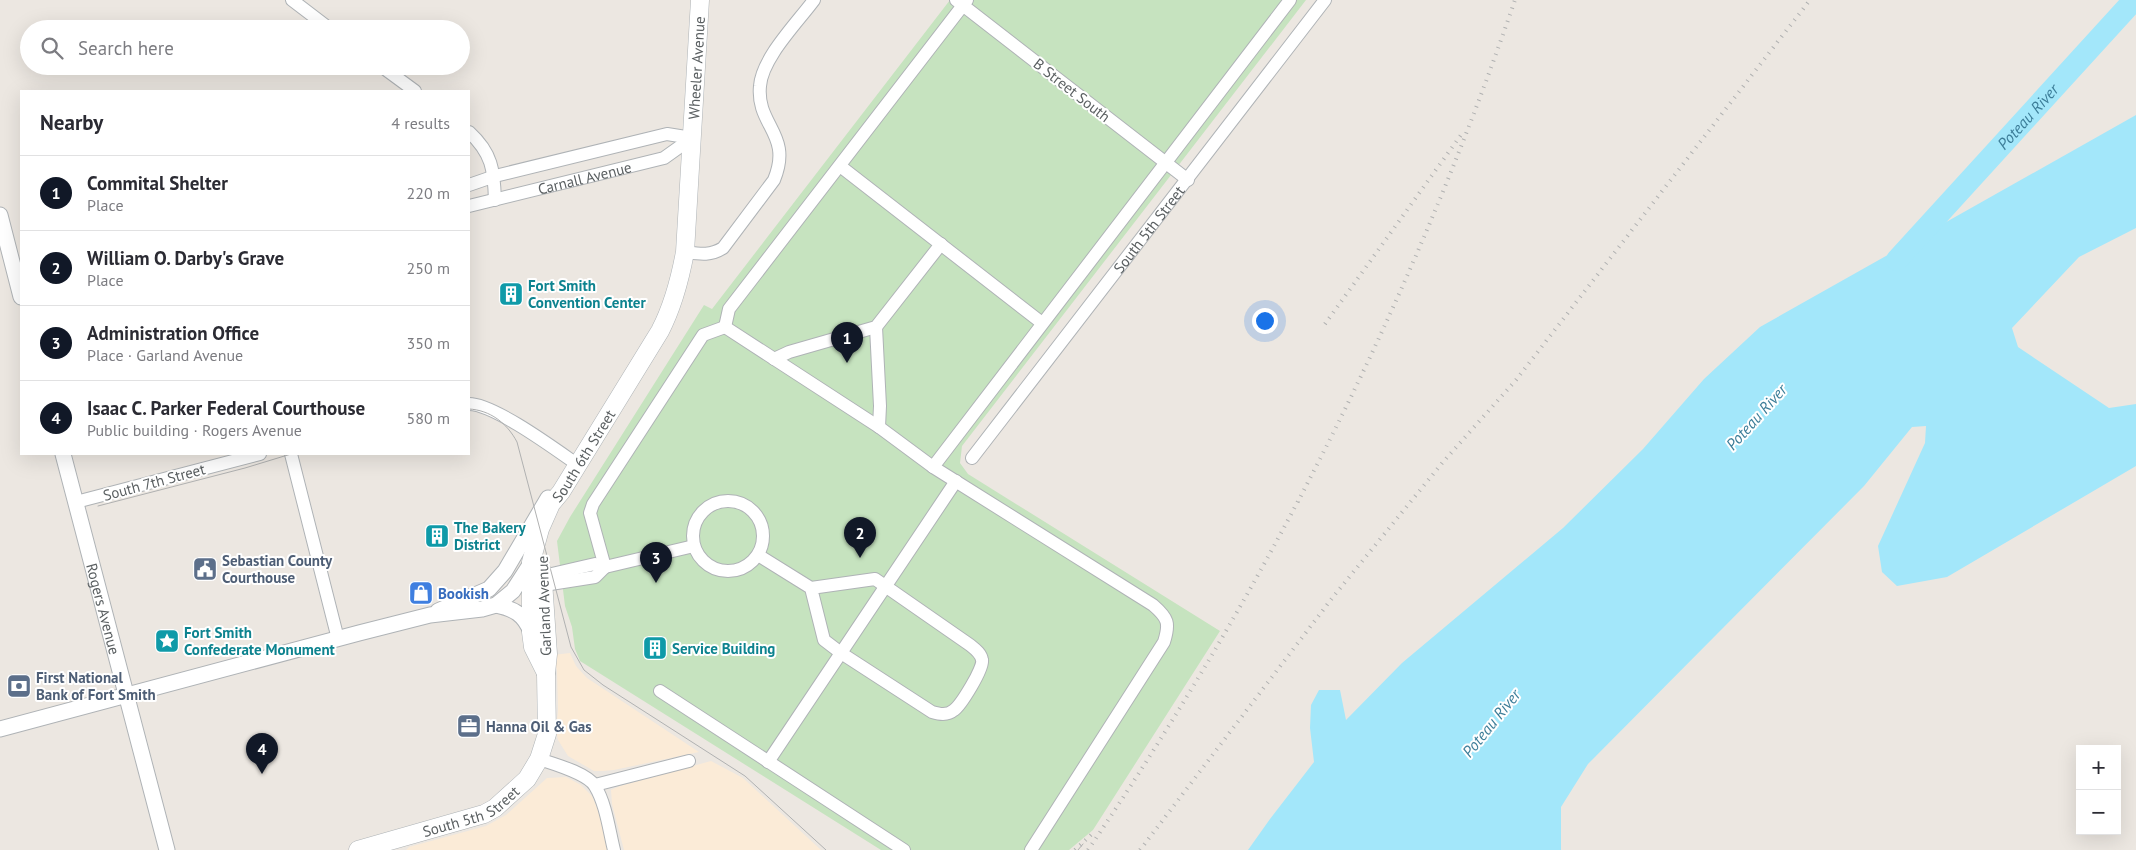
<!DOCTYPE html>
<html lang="en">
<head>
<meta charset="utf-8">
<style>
	:root { --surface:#fff; --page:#f2f2f3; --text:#2b2b33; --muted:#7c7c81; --line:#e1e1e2; --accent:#111827 }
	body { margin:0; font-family:"PT Sans",sans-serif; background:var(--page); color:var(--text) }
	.controls { position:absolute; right:15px; bottom:15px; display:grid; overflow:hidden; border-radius:0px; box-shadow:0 5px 20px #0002 }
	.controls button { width:45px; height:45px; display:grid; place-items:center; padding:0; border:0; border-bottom:1px solid var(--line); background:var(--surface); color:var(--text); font:25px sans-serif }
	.you { position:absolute; left:1264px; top:320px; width:18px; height:18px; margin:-12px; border:4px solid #fff; border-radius:50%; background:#1a73e8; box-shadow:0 0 0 8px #1a73e833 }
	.badge { display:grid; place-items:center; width:32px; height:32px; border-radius:50%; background:var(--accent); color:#fff; font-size:16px; font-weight:700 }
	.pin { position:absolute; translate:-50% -41px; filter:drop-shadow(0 1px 2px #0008) }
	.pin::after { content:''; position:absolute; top:26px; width:18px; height:15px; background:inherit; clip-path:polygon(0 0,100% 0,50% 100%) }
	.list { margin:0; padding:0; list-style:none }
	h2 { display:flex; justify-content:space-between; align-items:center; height:65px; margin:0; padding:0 20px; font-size:21px }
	h2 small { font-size:16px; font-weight:400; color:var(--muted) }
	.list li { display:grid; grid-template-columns:32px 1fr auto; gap:15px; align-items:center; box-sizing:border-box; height:75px; padding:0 20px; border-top:1px solid var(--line) }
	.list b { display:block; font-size:19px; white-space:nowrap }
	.list p { margin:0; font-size:16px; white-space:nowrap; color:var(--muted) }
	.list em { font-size:16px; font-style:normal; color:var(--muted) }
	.icon { flex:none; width:28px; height:28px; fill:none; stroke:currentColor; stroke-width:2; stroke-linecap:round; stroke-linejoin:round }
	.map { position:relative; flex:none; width:2136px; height:850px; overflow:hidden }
	.search { position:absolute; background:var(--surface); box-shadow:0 5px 20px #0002; left:20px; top:20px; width:450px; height:55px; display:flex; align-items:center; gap:12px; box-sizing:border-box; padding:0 18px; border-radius:28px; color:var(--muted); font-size:19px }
	.panel { position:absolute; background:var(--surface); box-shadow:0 5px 20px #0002; left:20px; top:90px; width:450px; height:365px; border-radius:0px }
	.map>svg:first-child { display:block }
	.commercial { fill:#fbebd7 }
	.green { fill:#c6e3bf }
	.water { fill:#a3e7fa }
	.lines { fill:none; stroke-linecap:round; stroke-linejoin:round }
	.river { stroke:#a3e7fa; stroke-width:22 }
	.minor-casing { stroke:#afb3b6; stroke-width:14 }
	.tertiary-casing { stroke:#afb3b6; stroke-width:17 }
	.secondary-casing { stroke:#aeb3b6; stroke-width:19 }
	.minor { stroke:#fff; stroke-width:12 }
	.tertiary { stroke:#fff; stroke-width:15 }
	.secondary { stroke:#fff; stroke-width:18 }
	.tram { stroke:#b0b1b1; stroke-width:1 }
	.rail { stroke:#b0b1b1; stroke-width:4; stroke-dasharray:1 6; stroke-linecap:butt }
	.labels { text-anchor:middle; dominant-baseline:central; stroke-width:4; stroke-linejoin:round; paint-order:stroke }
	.street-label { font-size:15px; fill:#5a5f61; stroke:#fff }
	.culture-label { font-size:15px; font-weight:bold; fill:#0d838f; stroke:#fff; text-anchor:start }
	.service-label { font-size:15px; font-weight:bold; fill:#4e5e75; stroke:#fff; text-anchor:start }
	.shop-label { font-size:15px; font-weight:bold; fill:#366cbe; stroke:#fff; text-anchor:start }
	.water-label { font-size:16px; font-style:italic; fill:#3d7e99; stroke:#fff }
</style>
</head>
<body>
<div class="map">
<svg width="2136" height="850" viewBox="0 0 2136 850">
	<rect width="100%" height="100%" fill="#ece7e1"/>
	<g class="commercial">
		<polygon points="570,653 576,666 587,678 699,752 614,770 603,771 594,771 568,756 558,740 556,731 558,710 557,670 553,655"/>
		<polygon points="711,761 743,778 821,850 624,850 612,804 611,790 620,786"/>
		<polygon points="566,777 581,785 592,796 598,810 609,850 406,850 409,847 486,826 506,815 547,778"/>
	</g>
	<polygon class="green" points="950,0 1306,0 962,446 960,463 968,474 1220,631 1093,830 1069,850 881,850 580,661 575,649 572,627 565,606 557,541 570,517 704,305 712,309"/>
	<polygon class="water" points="2136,115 2136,228 2079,257 2012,328 2018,347 2109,408 2136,404 2136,466 1947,577 1897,586 1882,572 1878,546 1925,443 1926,426 1912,427 1864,486 1588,764 1561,807 1561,850 1248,850 1270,819 1314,762 1310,728 1311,705 1319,690 1340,690 1346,720 1402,663 1563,528 1643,449 1704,379 1760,327"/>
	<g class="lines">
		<path class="river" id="s1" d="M1897,260L2134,0"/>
		<defs>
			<g id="minor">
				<polyline points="292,0 330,29"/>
				<polyline points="956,0 1188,180"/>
				<polyline points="381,66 415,91"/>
				<path d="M469,132C492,153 494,170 495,200"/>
				<polyline points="840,166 1042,323"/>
				<polyline points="469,185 495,176 667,134 692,138"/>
				<path id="s2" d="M469,206L664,158L692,138"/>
				<path d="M685,252C700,254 710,256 723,248L774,180C793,134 756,126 760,86C762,58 797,23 814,0"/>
				<path d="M725,327L879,427L933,467L1153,605C1168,618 1170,623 1164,642L1031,850"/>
				<polyline points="725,327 729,309 967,0"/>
				<polyline points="876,327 880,406 879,427"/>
				<polyline points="774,359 789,352 876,327 941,244"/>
				<path d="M469,404C494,404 555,449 578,465"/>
				<polyline points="291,454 338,639"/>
				<path id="s3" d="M972,458L1325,0"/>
				<polyline points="933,467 1290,0"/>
				<circle cx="728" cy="536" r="35"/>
				<polyline points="76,502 260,454"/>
				<path d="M758,555L811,588L875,579L970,645C975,649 981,653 982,660C984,668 961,705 954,710C947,716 939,714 932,712L841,653L824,640L811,588"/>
				<polyline points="605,567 590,513 593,504 703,335 725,327"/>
				<polyline points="543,576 595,564 605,567 694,546"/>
				<polyline points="544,585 595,577 605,567"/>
				<polyline points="660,691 904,850"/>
				<path d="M539,759C554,764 587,773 595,786C606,804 609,830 614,850"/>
				<polyline points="768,762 956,481"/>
				<polyline points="595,785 689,761"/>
			</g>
			<g id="tertiary">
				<polyline points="0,215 21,297"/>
				<path id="s4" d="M63,454L167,850"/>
				<path d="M496,605C514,609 524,614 531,632"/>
				<polyline points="438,611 489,589 505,571 548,498"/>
				<polyline points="0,729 359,633 430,615 482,609 496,605 513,591 533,560"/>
			</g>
			<g id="secondary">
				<path id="s5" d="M546,673L533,647L531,632V562L540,529L551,504L561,492L660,331C673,306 680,279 685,252L700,0"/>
				<path id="s6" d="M358,850L484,814L495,808L527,779L539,759L547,734L546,673L548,654L543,581"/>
			</g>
		</defs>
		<use href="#minor" class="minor-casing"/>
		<use href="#tertiary" class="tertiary-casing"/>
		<use href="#secondary" class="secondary-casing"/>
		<use href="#minor" class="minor"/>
		<use href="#tertiary" class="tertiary"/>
		<use href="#secondary" class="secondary"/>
		<g class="tram">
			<path d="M469,409C490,410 507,423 517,442L571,647L584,670L603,685L745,776L826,850"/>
			<polyline points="98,506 245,468 291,454"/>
			<polyline points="1078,850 1083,844"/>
		</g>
		<g class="rail">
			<polyline points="1325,324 1461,135"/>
			<polyline points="1075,850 1093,833"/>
			<path d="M1088,850C1268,585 1411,303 1515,0"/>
			<polyline points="1140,850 1333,597 1443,462 1516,380 1810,0"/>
		</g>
	</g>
	<defs>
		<symbol id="building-square" viewBox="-11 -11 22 22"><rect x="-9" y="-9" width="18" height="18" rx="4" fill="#0f9aa8" stroke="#fff"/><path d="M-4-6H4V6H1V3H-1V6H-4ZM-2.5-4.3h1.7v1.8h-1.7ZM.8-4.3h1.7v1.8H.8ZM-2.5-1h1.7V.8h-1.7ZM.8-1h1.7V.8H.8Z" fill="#fff"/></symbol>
		<symbol id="civic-square" viewBox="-11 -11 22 22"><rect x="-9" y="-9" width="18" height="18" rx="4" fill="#5c6f8a" stroke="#fff"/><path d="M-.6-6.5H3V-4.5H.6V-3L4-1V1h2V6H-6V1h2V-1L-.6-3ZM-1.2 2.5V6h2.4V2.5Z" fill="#fff"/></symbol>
		<symbol id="shop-square" viewBox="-11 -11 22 22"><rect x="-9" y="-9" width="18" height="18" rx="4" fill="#3f7fe0" stroke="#fff"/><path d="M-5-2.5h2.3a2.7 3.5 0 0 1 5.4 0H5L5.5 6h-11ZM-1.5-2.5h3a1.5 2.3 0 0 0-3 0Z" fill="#fff"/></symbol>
		<symbol id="sight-square" viewBox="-11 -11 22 22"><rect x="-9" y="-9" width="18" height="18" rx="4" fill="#0f9aa8" stroke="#fff"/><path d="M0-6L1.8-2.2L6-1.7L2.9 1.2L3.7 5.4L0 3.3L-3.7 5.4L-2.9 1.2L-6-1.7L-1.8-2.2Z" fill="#fff"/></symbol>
		<symbol id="bank-square" viewBox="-11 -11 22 22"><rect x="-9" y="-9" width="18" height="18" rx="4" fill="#5c6f8a" stroke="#fff"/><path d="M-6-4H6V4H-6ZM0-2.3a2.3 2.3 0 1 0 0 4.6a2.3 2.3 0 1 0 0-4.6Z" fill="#fff"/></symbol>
		<symbol id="office-square" viewBox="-11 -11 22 22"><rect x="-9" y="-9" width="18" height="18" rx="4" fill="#5c6f8a" stroke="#fff"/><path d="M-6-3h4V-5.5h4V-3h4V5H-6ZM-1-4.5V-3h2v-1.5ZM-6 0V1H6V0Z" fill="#fff"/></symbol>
	</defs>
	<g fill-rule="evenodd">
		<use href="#building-square" x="497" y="280" width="28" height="28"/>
		<use href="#building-square" x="423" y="522" width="28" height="28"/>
		<use href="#civic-square" x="191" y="555" width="28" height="28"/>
		<use href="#shop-square" x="407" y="579" width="28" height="28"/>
		<use href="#sight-square" x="153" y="627" width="28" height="28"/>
		<use href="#building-square" x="641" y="634" width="28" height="28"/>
		<use href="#bank-square" x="5" y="672" width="28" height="28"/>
		<use href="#office-square" x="455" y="712" width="28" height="28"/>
	</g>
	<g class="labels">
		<g class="street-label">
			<text stroke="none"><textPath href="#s5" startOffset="648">Wheeler Avenue</textPath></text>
			<text transform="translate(1072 90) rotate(38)">B Street South</text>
			<text stroke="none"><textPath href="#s2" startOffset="119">Carnall Avenue</textPath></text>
			<text stroke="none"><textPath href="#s3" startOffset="289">South 5th Street</textPath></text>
			<text stroke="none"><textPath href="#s5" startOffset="234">South 6th Street</textPath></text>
			<text transform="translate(154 482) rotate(-15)">South 7th Street</text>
			<text transform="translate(544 606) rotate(-92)">Garland Avenue</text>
			<text stroke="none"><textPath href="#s4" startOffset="160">Rogers Avenue</textPath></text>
			<text stroke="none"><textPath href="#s6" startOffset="120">South 5th Street</textPath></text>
		</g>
		<g class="culture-label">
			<text x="528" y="285">Fort Smith<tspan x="528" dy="17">Convention Center</tspan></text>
			<text x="454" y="527">The Bakery<tspan x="454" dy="17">District</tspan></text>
			<text x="184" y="632">Fort Smith<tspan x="184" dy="17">Confederate Monument</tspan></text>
			<text x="672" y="648">Service Building</text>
		</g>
		<g class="service-label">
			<text x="222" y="560">Sebastian County<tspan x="222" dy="17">Courthouse</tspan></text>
			<text x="36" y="677">First National<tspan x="36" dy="17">Bank of Fort Smith</tspan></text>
			<text x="486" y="726">Hanna Oil &amp; Gas</text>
		</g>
		<g class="shop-label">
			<text x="438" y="593">Bookish</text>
		</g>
		<g class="water-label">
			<text stroke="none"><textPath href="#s1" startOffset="194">Poteau River</textPath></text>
			<text transform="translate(1756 417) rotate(-48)">Poteau River</text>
			<text transform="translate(1491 723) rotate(-51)">Poteau River</text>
		</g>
	</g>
</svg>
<div class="controls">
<button>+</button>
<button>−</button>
</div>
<div class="you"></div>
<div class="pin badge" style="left:847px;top:363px">1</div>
<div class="pin badge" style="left:860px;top:558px">2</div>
<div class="pin badge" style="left:656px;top:583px">3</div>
<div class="pin badge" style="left:262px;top:774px">4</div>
<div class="search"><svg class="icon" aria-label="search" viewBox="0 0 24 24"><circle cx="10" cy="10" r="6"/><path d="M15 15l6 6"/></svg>Search here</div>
<section class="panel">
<h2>Nearby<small>4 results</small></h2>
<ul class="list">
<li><span class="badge">1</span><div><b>Commital Shelter</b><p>Place</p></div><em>220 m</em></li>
<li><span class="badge">2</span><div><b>William O. Darby's Grave</b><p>Place</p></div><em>250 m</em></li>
<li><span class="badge">3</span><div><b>Administration Office</b><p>Place · Garland Avenue</p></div><em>350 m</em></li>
<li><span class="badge">4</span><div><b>Isaac C. Parker Federal Courthouse</b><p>Public building · Rogers Avenue</p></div><em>580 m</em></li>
</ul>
</section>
</div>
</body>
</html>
